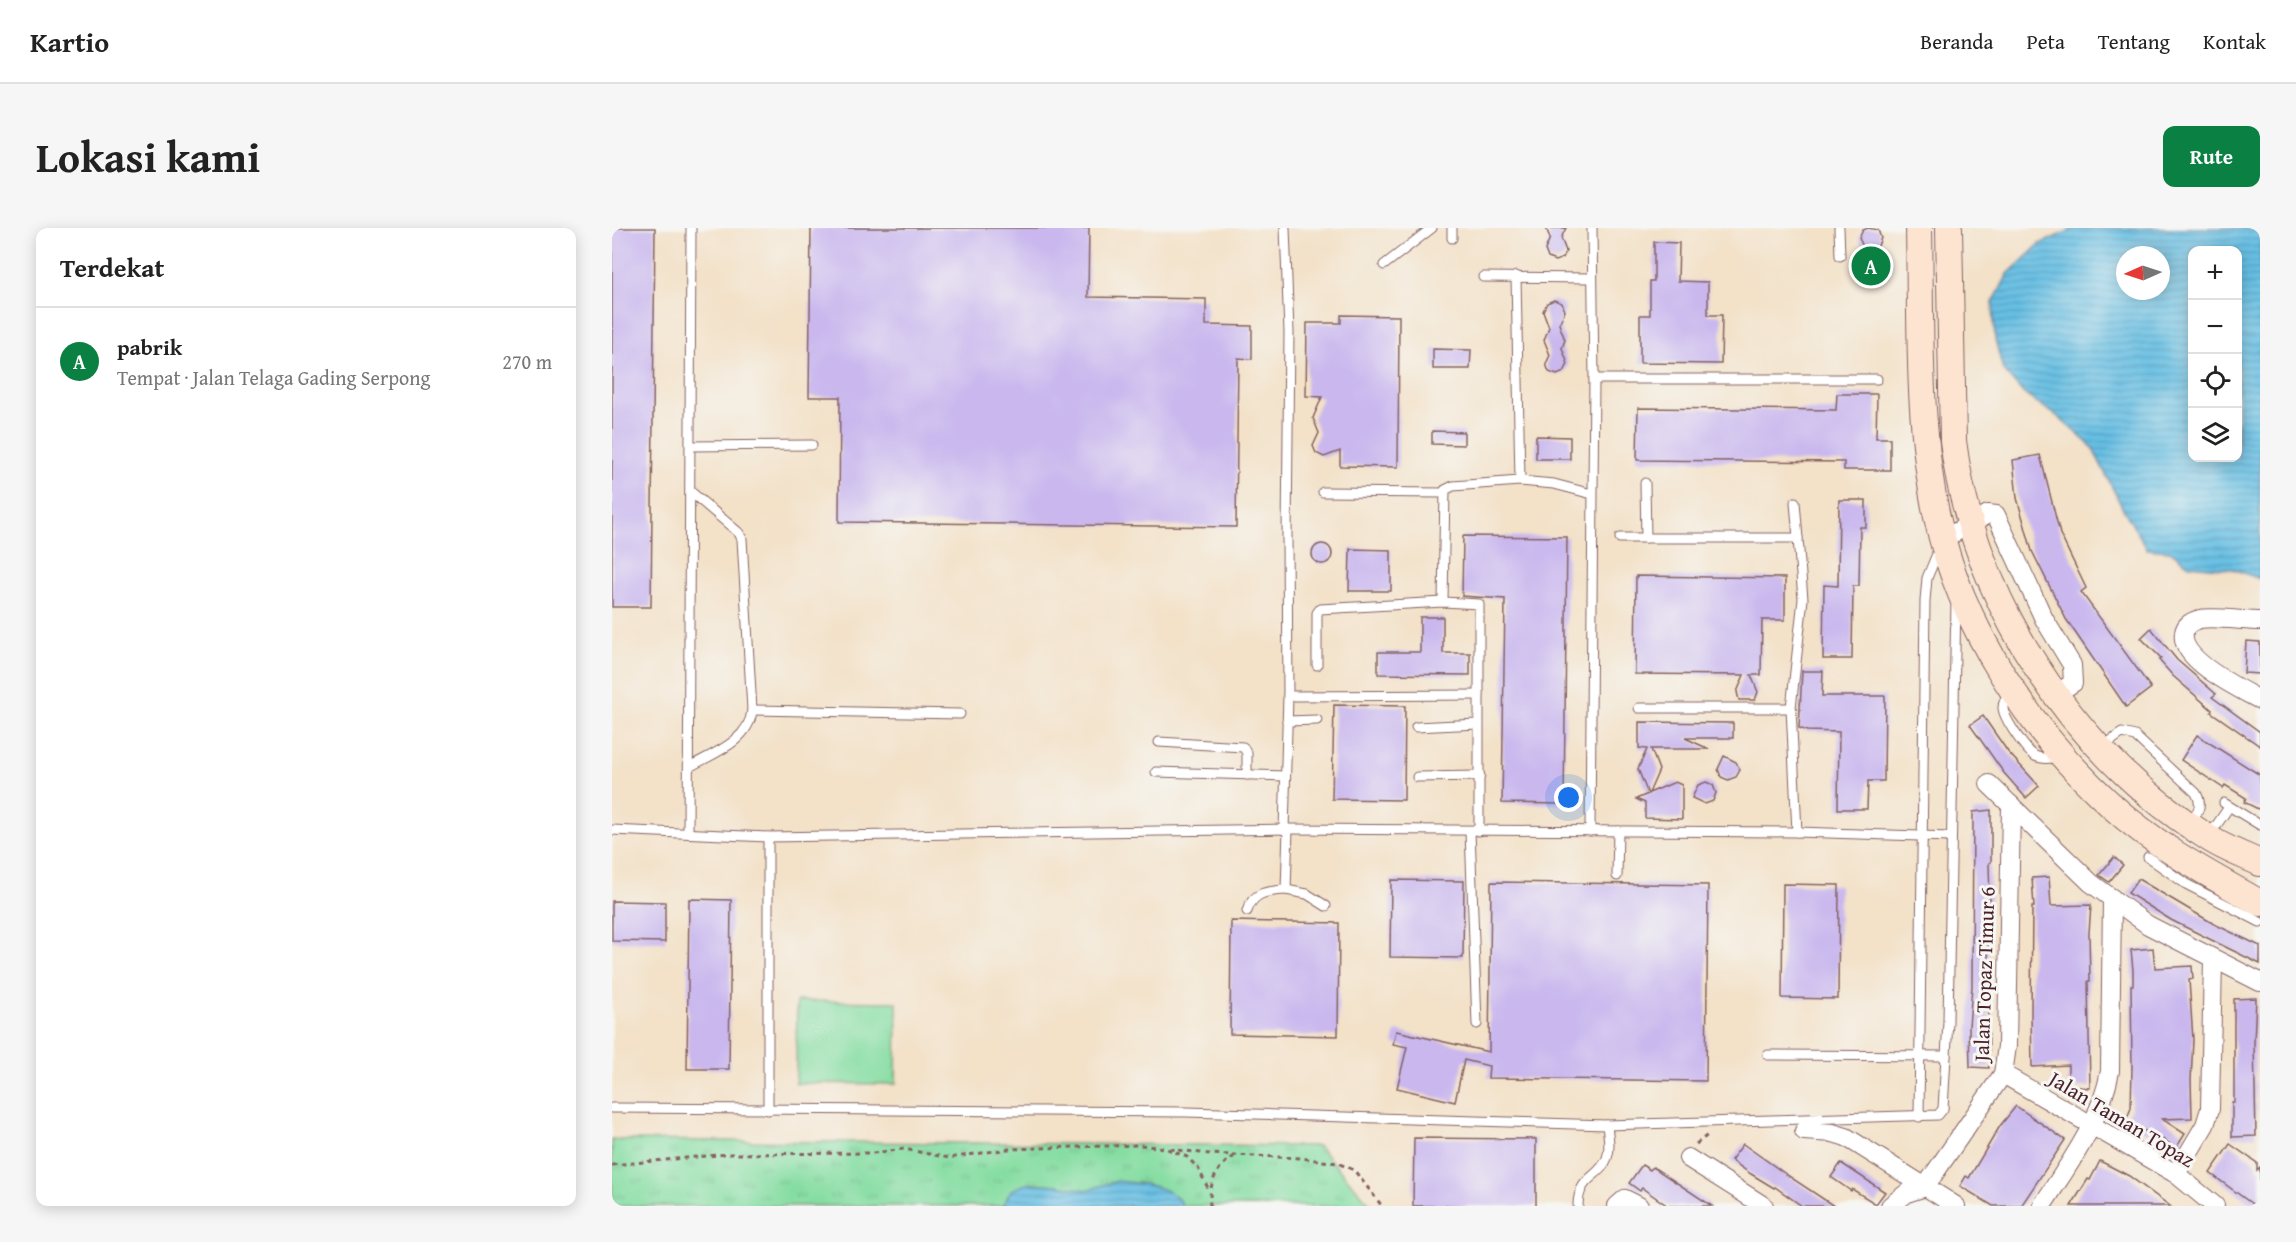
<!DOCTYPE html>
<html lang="id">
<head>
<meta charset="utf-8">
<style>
	:root { --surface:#fff; --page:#f6f6f6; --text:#222; --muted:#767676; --line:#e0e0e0; --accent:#0b8043 }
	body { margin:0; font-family:"Gentium Book Plus",serif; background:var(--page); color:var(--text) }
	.controls { position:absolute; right:18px; top:18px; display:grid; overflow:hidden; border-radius:12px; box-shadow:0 3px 15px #0003 }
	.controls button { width:54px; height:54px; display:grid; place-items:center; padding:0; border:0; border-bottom:2px solid var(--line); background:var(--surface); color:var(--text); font:30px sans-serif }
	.compass { position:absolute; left:1504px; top:18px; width:54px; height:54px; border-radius:50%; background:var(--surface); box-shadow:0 3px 15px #0003; rotate:267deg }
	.you { position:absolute; left:957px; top:570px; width:21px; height:21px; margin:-15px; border:4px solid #fff; border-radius:50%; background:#1a73e8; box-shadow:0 0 0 9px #1a73e833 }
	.badge { display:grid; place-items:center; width:39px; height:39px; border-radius:50%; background:var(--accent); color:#fff; font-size:20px; font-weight:700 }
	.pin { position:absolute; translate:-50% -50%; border:3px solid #fff; box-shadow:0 2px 6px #0006 }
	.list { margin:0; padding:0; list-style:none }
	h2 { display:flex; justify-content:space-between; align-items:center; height:78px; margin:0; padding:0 24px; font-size:26px }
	h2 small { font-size:20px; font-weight:400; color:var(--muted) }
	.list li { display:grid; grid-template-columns:39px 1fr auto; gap:18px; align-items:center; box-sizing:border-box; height:108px; padding:0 24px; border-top:2px solid var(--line) }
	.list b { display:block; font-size:22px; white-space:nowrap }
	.list p { margin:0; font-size:20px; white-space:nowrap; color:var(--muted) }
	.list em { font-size:20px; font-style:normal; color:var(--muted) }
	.icon { flex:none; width:33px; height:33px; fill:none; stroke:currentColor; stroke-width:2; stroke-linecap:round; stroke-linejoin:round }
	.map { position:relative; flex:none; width:1648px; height:978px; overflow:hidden; border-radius:12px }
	header { display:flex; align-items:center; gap:36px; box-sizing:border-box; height:84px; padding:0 30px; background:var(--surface); border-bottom:2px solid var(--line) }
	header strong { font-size:28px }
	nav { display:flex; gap:33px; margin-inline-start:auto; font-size:21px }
	.intro { display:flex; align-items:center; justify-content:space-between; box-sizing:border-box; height:144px; padding:0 36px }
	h1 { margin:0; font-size:42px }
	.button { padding:15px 27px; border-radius:12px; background:var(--accent); color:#fff; font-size:21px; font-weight:700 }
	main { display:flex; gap:36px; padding:0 36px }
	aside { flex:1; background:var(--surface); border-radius:12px; box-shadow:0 3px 15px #0003 }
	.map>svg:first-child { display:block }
	.grass { fill:url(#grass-tufts); stroke:#687e66; stroke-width:1.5 }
	.park { fill:#85dda2; stroke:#687e66; stroke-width:1.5 }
	.water { fill:url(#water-rules); stroke:#586f88; stroke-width:1.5; fill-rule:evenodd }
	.building { fill:#c9b7ee }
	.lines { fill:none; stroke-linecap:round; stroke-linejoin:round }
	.service-casing { stroke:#856362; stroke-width:11 }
	.minor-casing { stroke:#856362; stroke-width:20 }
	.secondary-casing { stroke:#856362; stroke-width:28 }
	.path { stroke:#856362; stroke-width:3; stroke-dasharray:4.5 4.5; stroke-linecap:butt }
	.service { stroke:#fff; stroke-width:9 }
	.minor { stroke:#fff; stroke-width:18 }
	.secondary { stroke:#fde4d1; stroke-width:26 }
	.labels { text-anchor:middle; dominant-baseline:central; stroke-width:6; stroke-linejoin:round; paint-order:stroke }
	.street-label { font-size:21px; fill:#4a1f2b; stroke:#f6f6f2 }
</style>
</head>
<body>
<header>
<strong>Kartio</strong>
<nav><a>Beranda</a><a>Peta</a><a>Tentang</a><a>Kontak</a></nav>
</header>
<div class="intro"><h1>Lokasi kami</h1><a class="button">Rute</a></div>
<main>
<aside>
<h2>Terdekat<small></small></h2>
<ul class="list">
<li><span class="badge">A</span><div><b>pabrik</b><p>Tempat · Jalan Telaga Gading Serpong</p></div><em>270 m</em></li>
</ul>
</aside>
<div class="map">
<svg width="1648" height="978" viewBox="0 0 1648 978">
	<defs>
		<pattern id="grass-tufts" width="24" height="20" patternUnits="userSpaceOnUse" patternTransform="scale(1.5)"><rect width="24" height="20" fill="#85dda2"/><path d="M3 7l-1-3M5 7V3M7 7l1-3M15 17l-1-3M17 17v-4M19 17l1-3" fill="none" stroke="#74bd8c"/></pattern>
		<pattern id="water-rules" width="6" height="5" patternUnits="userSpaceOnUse" patternTransform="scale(1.5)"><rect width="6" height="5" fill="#66bfe4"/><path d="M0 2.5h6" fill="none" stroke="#569bb9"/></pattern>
	</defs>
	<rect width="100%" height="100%" fill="#f6f6f2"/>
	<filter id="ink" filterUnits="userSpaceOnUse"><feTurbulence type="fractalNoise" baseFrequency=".0167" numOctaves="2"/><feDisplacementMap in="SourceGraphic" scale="12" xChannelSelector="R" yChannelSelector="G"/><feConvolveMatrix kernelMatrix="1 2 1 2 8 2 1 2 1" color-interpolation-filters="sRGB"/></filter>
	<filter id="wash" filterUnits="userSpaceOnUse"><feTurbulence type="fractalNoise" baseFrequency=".008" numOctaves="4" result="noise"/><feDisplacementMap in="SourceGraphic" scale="24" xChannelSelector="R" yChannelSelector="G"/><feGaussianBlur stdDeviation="1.35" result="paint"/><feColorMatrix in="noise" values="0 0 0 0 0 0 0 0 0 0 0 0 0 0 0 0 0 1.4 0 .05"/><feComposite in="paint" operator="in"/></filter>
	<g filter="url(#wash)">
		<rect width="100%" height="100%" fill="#f3e1c8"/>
		<polygon class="grass" points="0,912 706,918 760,978 0,978"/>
		<polygon class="park" points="185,773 285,774 284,856 184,855"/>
		<g class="water">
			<path d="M1463,0H1648V351L1621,341L1577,337L1558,323L1535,321L1510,279L1480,219L1445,188L1412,166L1391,142L1383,111L1381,75L1396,46L1428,16ZM1580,22H1626V230H1580ZM1513,27H1549V63H1513Z"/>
			<path d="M505,953C527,955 560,957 571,978H391L399,962L417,955L444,957L475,962Z"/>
		</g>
		<g id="blocks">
			<g class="building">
				<polygon points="0,0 43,0 39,379 0,379"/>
				<polygon points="199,0 477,0 476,69 594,71 594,97 640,98 640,131 626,130 624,299 227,294 228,169 197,169"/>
				<polygon points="934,0 954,0 949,10 954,23 951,30 943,33 936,30 933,22 938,10"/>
				<polygon points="1256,0 1266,2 1269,10 1264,23 1270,39 1267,46 1259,49 1251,46 1248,38 1254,25 1247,10 1251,2"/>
				<polygon points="1042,14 1067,15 1066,53 1096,54 1096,87 1110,87 1109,136 1028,135 1028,87 1038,87 1038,53 1042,53"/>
				<polygon points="942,72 950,75 953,83 947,96 953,112 950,120 956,136 952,144 945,147 937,144 934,136 938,127 932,112 937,99 931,83 935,75"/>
				<polygon points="729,87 787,88 786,239 728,238 728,223 712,229 704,225 701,218 707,205 701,190 710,169 694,168 695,95 729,95"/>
				<polygon points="821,121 859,122 858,141 821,141"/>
				<polygon points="1225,166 1265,166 1264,210 1278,210 1278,242 1232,242 1232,234 1025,232 1026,180 1224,182"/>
				<polygon points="820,203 852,204 852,217 820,216"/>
				<polygon points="924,208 958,209 958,231 924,231"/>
				<polygon points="1428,227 1448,306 1474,360 1469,364 1539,460 1514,479 1454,391 1420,323 1405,270 1401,232"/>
				<polygon points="1227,272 1254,272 1254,299 1248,299 1247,358 1241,358 1240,431 1211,431 1212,357 1226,358"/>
				<polygon points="851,308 955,309 952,576 890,575 893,371 850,368"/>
				<circle cx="710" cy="326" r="10"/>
				<polygon points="738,321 779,322 779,363 737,363"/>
				<polygon points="1024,348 1173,350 1173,392 1150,392 1149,447 1139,447 1146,464 1143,472 1127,472 1125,464 1132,447 1023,446"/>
				<polygon points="808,389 831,389 831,425 858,425 858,447 766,446 766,424 808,424"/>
				<polygon points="1539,400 1565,432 1604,466 1600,469 1648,504 1648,518 1599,484 1600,482 1561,448 1547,432 1549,430 1529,410"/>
				<polygon points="1634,413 1648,414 1648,446 1632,445"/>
				<polygon points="1190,443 1211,443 1210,468 1273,468 1272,553 1256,553 1255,581 1226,581 1227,504 1195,503 1187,500"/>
				<polygon points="722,477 793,478 792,572 720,571"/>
				<polygon points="1371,488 1396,524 1427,558 1414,570 1392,545 1358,497"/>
				<polygon points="1027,494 1121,495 1121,510 1073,510 1097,521 1039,521 1047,542 1037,565 1063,554 1070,557 1070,591 1033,590 1033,575 1024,571 1036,566 1026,541 1035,521 1027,520"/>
				<polygon points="1585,507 1648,547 1648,582 1632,574 1634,570 1613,557 1611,560 1569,532"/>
				<polygon points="1112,528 1124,534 1128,542 1124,549 1116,552 1109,549 1106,541"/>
				<polygon points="1094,554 1101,557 1104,565 1101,573 1093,576 1080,570 1086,557"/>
				<polygon points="1379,582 1379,634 1377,635 1378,674 1376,674 1376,702 1377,840 1358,839 1357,799 1360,758 1361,584"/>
				<polygon points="1502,629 1511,637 1497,654 1487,647"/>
				<polygon points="1437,649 1439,678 1479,677 1477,705 1478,753 1476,753 1478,860 1456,858 1456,837 1420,839 1419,785 1420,679 1422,679 1420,650"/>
				<polygon points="1526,651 1602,696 1648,718 1648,736 1559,692 1516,665"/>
				<polygon points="779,652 852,653 851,730 778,729"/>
				<polygon points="879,654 1096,657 1094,853 876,850 877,838 852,832 843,874 785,860 795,819 781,816 784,803 877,824"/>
				<polygon points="1171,656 1227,657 1226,771 1170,770"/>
				<polygon points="77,671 119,672 117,841 75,841"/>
				<polygon points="0,673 53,674 53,714 0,713"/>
				<polygon points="619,693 727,695 726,808 618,806"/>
				<polygon points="1541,720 1543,740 1580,738 1581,751 1577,752 1581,812 1579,852 1580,890 1550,891 1573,906 1564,920 1547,909 1513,895 1519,880 1520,840 1519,757 1521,757 1521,742 1519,722"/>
				<polygon points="1644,770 1642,815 1644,908 1620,909 1620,874 1622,874 1622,771"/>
				<polygon points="1404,878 1453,912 1409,978 1381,978 1348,958 1354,948 1357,950 1388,898"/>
				<polygon points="802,910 924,911 924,978 801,978"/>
				<polygon points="1131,916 1175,947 1222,978 1190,978 1163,959 1162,960 1139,946 1119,932"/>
				<polygon points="1618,916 1645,935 1645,942 1648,939 1648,978 1643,978 1598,945"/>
				<polygon points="1488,933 1517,948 1558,978 1459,978 1476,951 1478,952"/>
				<polygon points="1229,935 1273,964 1264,976 1240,961 1239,963 1219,949"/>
				<polygon points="1030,937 1038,942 1041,939 1100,978 1056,978 1030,960 1028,963 1017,955"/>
			</g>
		</g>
	</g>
	<g filter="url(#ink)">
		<use href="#blocks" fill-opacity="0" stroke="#856362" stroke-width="1.5"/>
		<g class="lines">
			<defs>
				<g id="service">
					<polyline points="840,0 840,10"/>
					<polyline points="1227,0 1228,28"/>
					<polyline points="772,37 820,0"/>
					<polyline points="904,48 908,253 942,256 980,266"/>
					<polyline points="871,49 980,50"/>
					<polyline points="982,151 1265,151"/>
					<polyline points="79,218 200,217"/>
					<polyline points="1033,255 1034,310"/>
					<polyline points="711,264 832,265"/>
					<polyline points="1183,274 1191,371 1179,480 1185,604"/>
					<polyline points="1008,310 1186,310"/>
					<polyline points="831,374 833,262 841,258 908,253"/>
					<polyline points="705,437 705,385 708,381 831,374 867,376 867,603"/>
					<path d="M1399,462C1395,468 1391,473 1391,480C1392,491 1414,523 1423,528C1431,532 1439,530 1447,529"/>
					<polyline points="676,468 867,467"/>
					<polyline points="1027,480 1179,480"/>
					<polyline points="140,482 348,486"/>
					<polyline points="675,493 705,492"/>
					<polyline points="804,499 866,496"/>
					<polyline points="547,514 631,519 635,525 635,547"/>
					<path d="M1490,519L1510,505L1523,508L1584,565C1591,577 1586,584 1579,594"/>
					<path d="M77,539C100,526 138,513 140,482L130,311L127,305L79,264"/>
					<polyline points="544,544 673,548"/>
					<polyline points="805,549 868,548"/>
					<polyline points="1612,575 1648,597"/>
					<polyline points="676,601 674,662 695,666 714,678"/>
					<polyline points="0,602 156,609 676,601 1185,604 1339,609"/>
					<polyline points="672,602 676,468 675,309 677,104 673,0"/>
					<polyline points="858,603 865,796"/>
					<polyline points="978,603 982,151 980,0"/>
					<polyline points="76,605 79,0"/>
					<polyline points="1597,608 1617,579"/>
					<polyline points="156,609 156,882"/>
					<polyline points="1536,629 1574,656 1648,694"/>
					<polyline points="1005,648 1006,603"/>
					<path d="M635,683C641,664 655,663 674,662"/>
					<polyline points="1156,827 1334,828"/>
					<polyline points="0,880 574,884 995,897 1326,887 1331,881 1336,793 1344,373"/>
					<polyline points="1307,889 1313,373 1315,350 1327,321"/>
					<path d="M966,978C966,948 988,950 995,930C999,920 996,908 995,897"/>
				</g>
				<g id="minor">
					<polyline points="1330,312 1376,286 1384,287 1432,391 1460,437 1461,455 1442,467"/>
					<path d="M1648,393C1633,393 1601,388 1588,391C1580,393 1573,397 1572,405C1567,432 1628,461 1648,472"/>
					<polyline points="1377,556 1479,655 1536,697 1648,754"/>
					<polyline points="1391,846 1564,946 1603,978"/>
					<polyline points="1192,903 1221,905 1234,909 1344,978"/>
					<polyline points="1076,930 1152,978"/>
					<polyline points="1564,946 1593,897 1598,881 1601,731"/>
					<polyline points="1005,978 1013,971 1027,978"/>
					<polyline points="1278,978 1295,965 1313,959 1391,846 1395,818 1399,577"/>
					<path d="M1430,978C1457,935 1489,894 1498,843L1500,670"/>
				</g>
				<g id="secondary">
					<path d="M1307,0C1309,95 1305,196 1325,289C1348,398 1419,505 1501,579C1544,618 1597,646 1648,675"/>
					<path d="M1337,0L1341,213C1362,374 1458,522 1595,609C1611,620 1631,627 1648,635"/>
				</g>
			</defs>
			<use href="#service" class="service-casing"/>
			<use href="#minor" class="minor-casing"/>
			<use href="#secondary" class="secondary-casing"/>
			<g class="path">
				<polyline points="1084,916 1097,906"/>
				<polyline points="558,921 597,926 689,930 725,935 742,942 770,978"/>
				<polyline points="0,937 116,926 261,925 292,921 337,930 396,921 528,917 553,920 575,929 586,940 597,962"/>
				<path d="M598,978C597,956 603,939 623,928"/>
			</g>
			<use href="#service" class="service"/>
			<use href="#minor" class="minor"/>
			<use href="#secondary" class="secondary"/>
		</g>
	</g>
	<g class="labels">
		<g class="street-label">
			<text transform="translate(1372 746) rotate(-88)">Jalan Topaz Timur 6</text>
			<text transform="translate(1510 891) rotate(31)">Jalan Taman Topaz</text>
		</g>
	</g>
</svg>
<div class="controls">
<button>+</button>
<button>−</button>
<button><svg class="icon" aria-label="locate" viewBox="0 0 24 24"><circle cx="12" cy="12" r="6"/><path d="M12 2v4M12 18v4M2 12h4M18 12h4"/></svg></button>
<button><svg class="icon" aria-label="layers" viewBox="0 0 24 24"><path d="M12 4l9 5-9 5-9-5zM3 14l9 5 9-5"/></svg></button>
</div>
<svg class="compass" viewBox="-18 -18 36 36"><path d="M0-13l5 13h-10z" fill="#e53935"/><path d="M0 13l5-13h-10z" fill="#767676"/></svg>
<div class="you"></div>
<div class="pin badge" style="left:1259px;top:38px">A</div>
</div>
</main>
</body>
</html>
